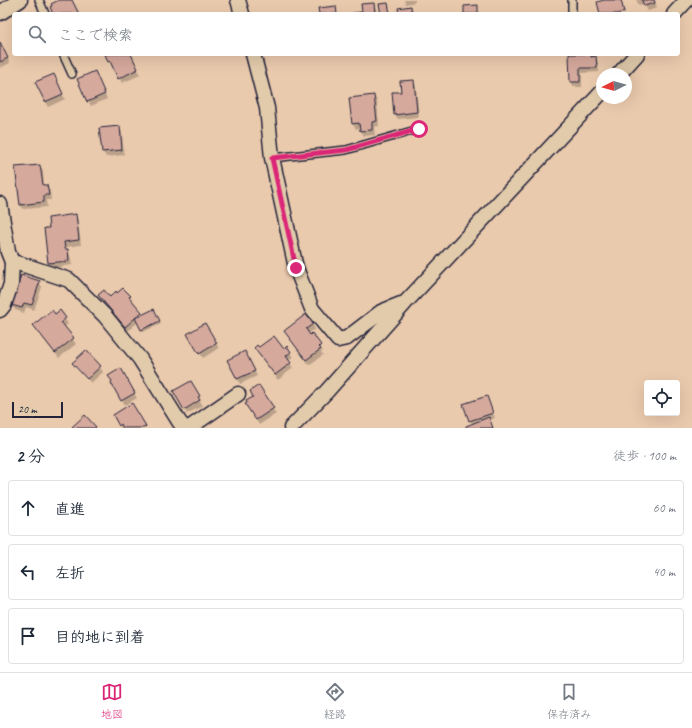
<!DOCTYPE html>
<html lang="ja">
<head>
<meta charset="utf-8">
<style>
	:root { --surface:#fff; --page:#f6f6f7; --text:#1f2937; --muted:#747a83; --line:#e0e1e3; --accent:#db2777 }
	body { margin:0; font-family:Caveat,"Klee One",sans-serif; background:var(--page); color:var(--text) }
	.controls { position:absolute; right:12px; bottom:12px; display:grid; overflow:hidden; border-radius:4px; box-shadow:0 4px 16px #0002 }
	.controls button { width:36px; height:36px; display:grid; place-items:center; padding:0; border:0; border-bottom:1px solid var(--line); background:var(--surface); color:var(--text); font:20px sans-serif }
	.compass { position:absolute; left:596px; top:68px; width:36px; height:36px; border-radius:50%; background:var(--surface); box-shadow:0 4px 16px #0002; rotate:264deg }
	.scale { position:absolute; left:12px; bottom:10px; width:51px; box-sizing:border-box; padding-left:4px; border:2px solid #22223b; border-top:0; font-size:11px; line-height:14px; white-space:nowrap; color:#22223b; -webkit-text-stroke:3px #e2cbab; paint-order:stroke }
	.stop { position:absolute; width:12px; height:12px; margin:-9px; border:3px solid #db2777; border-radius:50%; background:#fff }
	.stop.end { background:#db2777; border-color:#fff; box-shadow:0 1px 4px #0008 }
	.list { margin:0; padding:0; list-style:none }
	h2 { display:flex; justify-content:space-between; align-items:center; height:52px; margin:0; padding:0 16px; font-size:17px }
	h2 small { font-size:13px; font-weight:400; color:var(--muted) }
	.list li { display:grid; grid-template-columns:26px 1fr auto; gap:12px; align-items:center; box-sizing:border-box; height:56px; margin:0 8px 8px; padding:0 8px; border:1px solid var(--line); border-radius:4px }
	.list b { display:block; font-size:15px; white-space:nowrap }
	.list em { font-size:13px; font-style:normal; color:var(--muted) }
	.icon { flex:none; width:22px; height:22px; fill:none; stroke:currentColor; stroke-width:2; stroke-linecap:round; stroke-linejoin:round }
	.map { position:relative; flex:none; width:692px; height:428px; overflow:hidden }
	.search { position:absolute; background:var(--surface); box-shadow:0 4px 16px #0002; left:12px; right:12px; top:12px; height:44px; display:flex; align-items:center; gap:10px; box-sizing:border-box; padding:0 14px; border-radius:4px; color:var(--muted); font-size:15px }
	.sheet { height:244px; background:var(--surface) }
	nav { display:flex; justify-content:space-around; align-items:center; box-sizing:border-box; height:56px; border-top:1px solid var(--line); background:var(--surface); font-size:11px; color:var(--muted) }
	nav a { display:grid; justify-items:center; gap:2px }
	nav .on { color:var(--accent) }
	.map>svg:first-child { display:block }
	.shadow { fill:#0003 }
	.building { fill:#d6a99d; stroke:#22223b }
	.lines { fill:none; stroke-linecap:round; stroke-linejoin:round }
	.lane-casing { stroke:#22223b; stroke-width:10 }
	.street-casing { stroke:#22223b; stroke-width:17 }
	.lane { stroke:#e2cbab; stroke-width:7 }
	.street { stroke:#e2cbab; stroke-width:14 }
	.route { stroke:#db2777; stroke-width:5 }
</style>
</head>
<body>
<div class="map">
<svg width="692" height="428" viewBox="0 0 692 428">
	<rect width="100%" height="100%" fill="#eacaad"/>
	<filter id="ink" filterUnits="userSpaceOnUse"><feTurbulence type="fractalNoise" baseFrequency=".025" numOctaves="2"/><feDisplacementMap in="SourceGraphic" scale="8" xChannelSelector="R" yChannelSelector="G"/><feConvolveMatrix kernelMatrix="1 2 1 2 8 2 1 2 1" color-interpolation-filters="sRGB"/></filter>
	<g filter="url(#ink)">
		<g class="shadow">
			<polygon points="404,0 415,0 415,2 406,4"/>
			<polygon points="603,0 621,0 625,14 601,14 603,1"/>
			<polygon points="636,0 655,0 657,8 648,11 644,4 639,5"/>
			<polygon points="373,4 376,9 377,14 354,14 363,13"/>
			<polygon points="0,43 10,63 0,68"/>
			<polygon points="106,54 130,54 140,75 122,83 113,66 112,66"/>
			<polygon points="570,54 593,54 593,58 596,58 598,63 599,72 582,73 582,87 574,87 571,82"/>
			<polygon points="97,77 107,99 91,106 88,101"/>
			<polygon points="56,80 65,99 48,107 45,102"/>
			<polygon points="413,81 416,86 419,117 398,119 395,114 402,92"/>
			<polygon points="374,96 377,101 379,126 374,127 375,135 364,136 361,131 361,128 356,129 353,124"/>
			<polygon points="119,127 122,132 124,155 106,157 103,152"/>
			<polygon points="40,166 43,171 44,186 47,186 50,191 51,200 46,200 47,207 23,209 20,204"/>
			<polygon points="75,215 78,220 81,245 66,247 67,250 70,255 72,265 52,268 49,263 45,229 50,229"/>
			<polygon points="39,282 42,287 34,310 26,307 24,313 15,310 12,305"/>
			<polygon points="99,295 110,298 130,296 143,316 154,311 161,324 143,332 138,322 128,331 102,300"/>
			<polygon points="60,311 68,324 64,327 76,344 59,358 37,330 34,326 55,315"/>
			<polygon points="204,324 219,348 203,358 188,334"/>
			<polygon points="312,324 315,329 308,334 310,336 312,335 323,351 321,352 323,355 309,365 288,336"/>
			<polygon points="284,350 290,353 293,357 288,361 293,368 278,380 258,353"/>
			<polygon points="248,357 257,376 240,384 228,360"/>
			<polygon points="74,363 100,367 103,372 91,383 77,368"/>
			<polygon points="120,370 137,398 125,405 112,383"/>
			<polygon points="190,382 201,401 200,402 202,406 187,414 174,391"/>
			<polygon points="259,386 276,414 259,425 250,410"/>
			<polygon points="489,402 495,418 489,420 493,428 467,428 472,424 465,405"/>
			<polygon points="132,405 146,428 121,428 114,416"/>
		</g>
		<g class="building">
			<polygon points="59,0 72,0 79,14 56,14 55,13 53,14 50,7 52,6 51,4"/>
			<polygon points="604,0 621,0 624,12 617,14 600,14 597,2"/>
			<polygon points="642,0 654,0 655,3 644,6"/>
			<polygon points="374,3 375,14 353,14 352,13 362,12 361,4"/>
			<polygon points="388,3 390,14 381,14 379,4"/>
			<polygon points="478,5 478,14 464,14 464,6"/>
			<polygon points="336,6 337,14 319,14 318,8"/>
			<polygon points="411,6 412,14 399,14 398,8"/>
			<polygon points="0,42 8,58 0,62"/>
			<polygon points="105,54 131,54 138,69 118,79 110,61 108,62"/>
			<polygon points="569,54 591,54 591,57 596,56 597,68 580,68 580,82 570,82"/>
			<polygon points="95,71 105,94 87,102 77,79"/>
			<polygon points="54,74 63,94 45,102 35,82"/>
			<polygon points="414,80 417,112 394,115 392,92 401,92 400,81"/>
			<polygon points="374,95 377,121 372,122 372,130 360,131 359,123 352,124 349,98"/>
			<polygon points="120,126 122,150 102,152 99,128"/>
			<polygon points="40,165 43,185 47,185 49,195 44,195 44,202 20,205 15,167"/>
			<polygon points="76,214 79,240 64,242 65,249 68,249 69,261 48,263 44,228 49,228 48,218"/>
			<polygon points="21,275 40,281 32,305 24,303 22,308 11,305"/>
			<polygon points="123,288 131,296 129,297 142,312 125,327 98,295 104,290 110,297 116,291 117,293"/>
			<polygon points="154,309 160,321 141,330 135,318"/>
			<polygon points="52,310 55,314 60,310 66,318 61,322 74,338 55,353 33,325"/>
			<polygon points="306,314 313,324 306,329 310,335 312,333 321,345 319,347 321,349 306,360 284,331"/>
			<polygon points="205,323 217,343 199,354 187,334"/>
			<polygon points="274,336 284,349 287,346 291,352 286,356 291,363 275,375 254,348 257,345 259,347"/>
			<polygon points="86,350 101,366 87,379 72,363"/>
			<polygon points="245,351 255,371 237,379 227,360"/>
			<polygon points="121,368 135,393 121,401 111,383 112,381 108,376"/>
			<polygon points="191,381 200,396 198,397 200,400 184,410 173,391"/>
			<polygon points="259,385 274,408 256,420 245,404 247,403 246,401 253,397 250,391"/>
			<polygon points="487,396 493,413 469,421 463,404"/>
			<polygon points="132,403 146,426 144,428 123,428 121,424 119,426 113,415"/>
			<polygon points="85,415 96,427 95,428 73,428 72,427"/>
			<polygon points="489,417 493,428 466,428 466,426"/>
		</g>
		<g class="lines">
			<defs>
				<g id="lane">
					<polyline points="39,0 45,14"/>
					<polyline points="572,0 572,14"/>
					<polyline points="63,54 72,74"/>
					<polyline points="272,158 346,150 419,129"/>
				</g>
				<g id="street">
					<polyline points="238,0 242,14"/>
					<polyline points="0,13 20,0"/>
					<polyline points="674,14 687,0"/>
					<polyline points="253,54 267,108 272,158 296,268 312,309 338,340 347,338 381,312 401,304"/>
					<polyline points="619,74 637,54"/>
					<polyline points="0,204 8,252 12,262 11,284 4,305 0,310"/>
					<polyline points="12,262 21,264 69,280 105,316 140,359 180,423 185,428"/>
					<polyline points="189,428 238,394"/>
					<polyline points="291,428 327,391 405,303 602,92"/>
				</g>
			</defs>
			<use href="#lane" class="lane-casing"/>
			<use href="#street" class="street-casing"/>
			<use href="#lane" class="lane"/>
			<use href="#street" class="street"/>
		</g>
	</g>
	<g class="lines" filter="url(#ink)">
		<polyline class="route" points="296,268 272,158 346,150 419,129"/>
	</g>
</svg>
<div class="controls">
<button><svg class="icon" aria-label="locate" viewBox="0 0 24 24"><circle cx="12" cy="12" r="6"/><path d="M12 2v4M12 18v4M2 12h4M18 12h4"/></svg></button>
</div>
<svg class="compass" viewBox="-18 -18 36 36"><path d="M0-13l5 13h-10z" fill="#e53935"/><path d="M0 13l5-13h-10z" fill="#747a83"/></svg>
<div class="scale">20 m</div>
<div class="stop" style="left:419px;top:129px"></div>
<div class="stop end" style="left:296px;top:268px"></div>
<div class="search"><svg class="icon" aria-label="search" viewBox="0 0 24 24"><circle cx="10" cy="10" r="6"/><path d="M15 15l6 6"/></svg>ここで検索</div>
</div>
<section class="sheet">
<h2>2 分<small>徒歩 · 100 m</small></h2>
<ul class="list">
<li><svg class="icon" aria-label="ahead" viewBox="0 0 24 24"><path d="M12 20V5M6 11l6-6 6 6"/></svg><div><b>直進</b></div><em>60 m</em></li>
<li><svg class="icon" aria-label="left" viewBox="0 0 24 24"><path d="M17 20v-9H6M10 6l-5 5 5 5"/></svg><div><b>左折</b></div><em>40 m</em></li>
<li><svg class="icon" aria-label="arrive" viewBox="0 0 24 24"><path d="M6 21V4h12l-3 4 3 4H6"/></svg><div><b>目的地に到着</b></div></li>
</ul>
</section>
<nav>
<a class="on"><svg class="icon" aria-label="map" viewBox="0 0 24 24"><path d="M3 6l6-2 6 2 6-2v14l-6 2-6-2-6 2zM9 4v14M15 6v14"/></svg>地図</a>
<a><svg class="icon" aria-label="directions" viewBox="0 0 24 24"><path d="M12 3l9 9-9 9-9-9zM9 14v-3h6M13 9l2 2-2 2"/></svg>経路</a>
<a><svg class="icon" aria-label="saved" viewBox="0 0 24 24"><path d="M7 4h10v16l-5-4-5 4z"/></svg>保存済み</a>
</nav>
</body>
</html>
